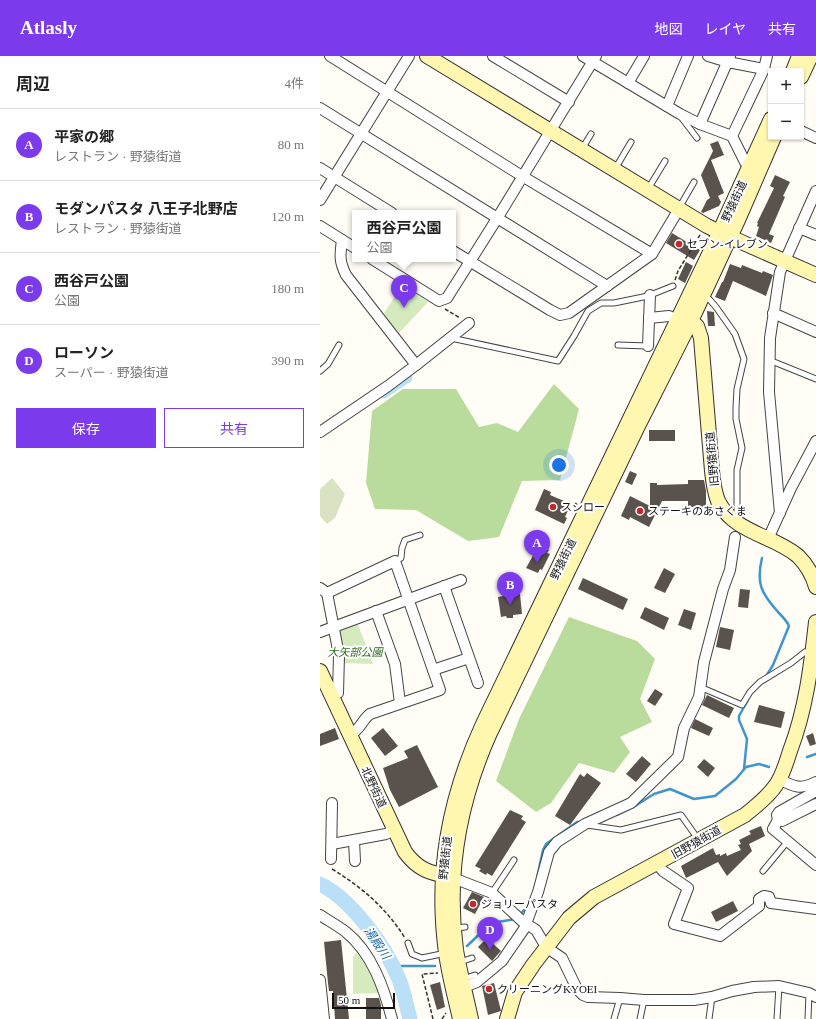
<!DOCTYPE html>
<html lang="ja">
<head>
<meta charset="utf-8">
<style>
	:root { --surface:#fff; --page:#f6f6f6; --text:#222; --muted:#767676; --line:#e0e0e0; --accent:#7c3aed }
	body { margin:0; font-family:"Times New Roman","Noto Sans JP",serif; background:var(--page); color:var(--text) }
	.controls { position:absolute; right:12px; top:12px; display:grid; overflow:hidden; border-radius:0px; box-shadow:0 1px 3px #0004 }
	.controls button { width:36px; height:36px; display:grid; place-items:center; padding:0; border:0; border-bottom:1px solid var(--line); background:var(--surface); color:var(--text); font:20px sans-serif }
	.scale { position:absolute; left:12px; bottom:10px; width:63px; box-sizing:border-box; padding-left:4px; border:2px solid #111; border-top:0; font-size:11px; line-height:14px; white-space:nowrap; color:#111; -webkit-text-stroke:3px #fff; paint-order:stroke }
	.you { position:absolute; left:239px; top:409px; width:14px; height:14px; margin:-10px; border:3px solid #fff; border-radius:50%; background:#1a73e8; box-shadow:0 0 0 6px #1a73e833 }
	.badge { display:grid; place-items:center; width:26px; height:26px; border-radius:50%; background:var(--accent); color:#fff; font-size:13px; font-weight:700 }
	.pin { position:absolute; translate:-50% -33px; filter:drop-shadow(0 1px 2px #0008) }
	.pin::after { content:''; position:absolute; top:21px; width:14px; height:12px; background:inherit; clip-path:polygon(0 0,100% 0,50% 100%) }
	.popup { position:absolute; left:32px; top:154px; width:104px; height:52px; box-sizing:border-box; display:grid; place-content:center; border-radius:0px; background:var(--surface); filter:drop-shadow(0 1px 3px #0005); font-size:13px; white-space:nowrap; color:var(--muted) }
	.popup b { font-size:15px; color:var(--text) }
	.popup::after { content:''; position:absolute; left:50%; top:100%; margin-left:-8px; border:8px solid transparent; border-top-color:var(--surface) }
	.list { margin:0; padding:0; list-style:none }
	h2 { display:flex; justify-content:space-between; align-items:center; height:52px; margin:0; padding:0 16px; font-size:17px }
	h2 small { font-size:13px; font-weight:400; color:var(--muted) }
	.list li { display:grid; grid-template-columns:26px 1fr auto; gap:12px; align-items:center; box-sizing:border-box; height:72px; padding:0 16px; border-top:1px solid var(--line) }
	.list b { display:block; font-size:15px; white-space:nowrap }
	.list p { margin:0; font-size:13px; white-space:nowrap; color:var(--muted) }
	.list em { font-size:13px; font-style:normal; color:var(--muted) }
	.actions { display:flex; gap:8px; padding:12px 16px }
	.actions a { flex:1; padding:9px 0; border:1px solid var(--accent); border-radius:0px; text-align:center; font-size:14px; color:var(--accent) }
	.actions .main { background:var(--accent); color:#fff }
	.map { position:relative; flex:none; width:496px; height:963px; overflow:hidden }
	header { display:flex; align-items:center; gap:24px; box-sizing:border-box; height:56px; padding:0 20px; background:var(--accent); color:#fff }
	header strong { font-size:19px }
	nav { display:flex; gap:22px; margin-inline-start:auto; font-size:14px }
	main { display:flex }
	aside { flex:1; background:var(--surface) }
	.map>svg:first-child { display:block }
	.green { fill:#d5ebbd }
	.forest { fill:#b9dc9c }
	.cemetery { fill:#d9e3c4 }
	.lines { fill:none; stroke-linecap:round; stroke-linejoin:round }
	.stream { stroke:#3f96cf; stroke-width:2.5 }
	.canal { stroke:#b9e0f7; stroke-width:9 }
	.river { stroke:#b9e0f7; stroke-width:15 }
	.building { fill:#5a524d }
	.lane-casing { stroke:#444; stroke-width:7 }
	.street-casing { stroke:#444; stroke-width:12 }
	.secondary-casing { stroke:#333; stroke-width:16 }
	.path { stroke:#333; stroke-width:1.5; stroke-dasharray:4 2; stroke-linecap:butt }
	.lane { stroke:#fff; stroke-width:5 }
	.street { stroke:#fff; stroke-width:10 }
	.secondary { stroke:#fff6b0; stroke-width:14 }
	.poi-dot { fill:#c4262e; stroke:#fff; stroke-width:1.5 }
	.labels { text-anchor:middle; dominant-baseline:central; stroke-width:4; stroke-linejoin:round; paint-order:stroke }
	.street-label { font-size:11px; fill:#111; stroke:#fff }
	.poi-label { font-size:11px; fill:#111; stroke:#fff; text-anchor:start }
	.park-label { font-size:11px; font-style:italic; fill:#2f6b1f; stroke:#fff }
	.water-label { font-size:12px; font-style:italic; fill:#1768a6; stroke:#fff }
</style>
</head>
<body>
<header>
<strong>Atlasly</strong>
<nav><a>地図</a><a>レイヤ</a><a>共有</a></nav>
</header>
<main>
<aside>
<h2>周辺<small>4件</small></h2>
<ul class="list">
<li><span class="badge">A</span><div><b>平家の郷</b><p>レストラン · 野猿街道</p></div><em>80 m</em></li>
<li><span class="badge">B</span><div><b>モダンパスタ 八王子北野店</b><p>レストラン · 野猿街道</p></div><em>120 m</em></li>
<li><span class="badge">C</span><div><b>西谷戸公園</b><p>公園</p></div><em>180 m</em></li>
<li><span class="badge">D</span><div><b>ローソン</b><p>スーパー · 野猿街道</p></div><em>390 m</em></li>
</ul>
<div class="actions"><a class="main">保存</a><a>共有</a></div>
</aside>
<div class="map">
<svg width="496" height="963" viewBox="0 0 496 963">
	<rect width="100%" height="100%" fill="#fffdf5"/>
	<g class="green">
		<polygon points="87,233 108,246 78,278 63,259 75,240 80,243"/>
		<polygon points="37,566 53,608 23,607 19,575 21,572"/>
		<polygon points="37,896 55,925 59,937 33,938 33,901"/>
	</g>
	<g class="forest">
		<polygon points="234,328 259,353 240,424 202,425 179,481 148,485 96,454 55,453 46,427 52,355 83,333 136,333 159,371 177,367 198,376"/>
		<polygon points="249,561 317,585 335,603 320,643 332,666 300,681 310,696 294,717 259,707 231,747 216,756 176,725 199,663"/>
	</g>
	<polygon class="cemetery" points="12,422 25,438 15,462 7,468 0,460 0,433"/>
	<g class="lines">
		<g class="stream">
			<path d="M442,502C436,527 441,537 458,556C462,560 467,565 469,570L453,609L445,622"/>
			<polyline points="487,701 496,698"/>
			<polyline points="424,713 427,683 419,664 419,660 428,644"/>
			<polyline points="315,750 334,738 350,733 374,743 395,740 416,723 426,711 439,708 449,711"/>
			<polyline points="297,759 309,753"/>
			<polyline points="217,822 223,794 226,788 257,766 261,766"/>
			<polyline points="199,860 209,848"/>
			<polyline points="147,890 168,870 177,866 196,863"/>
			<polyline points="72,910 115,910"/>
		</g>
		<polyline class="canal" points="64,338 88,322"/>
		<path class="river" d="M0,828C31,843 65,890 78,921C84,934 86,949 90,963"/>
	</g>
	<g class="building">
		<polygon points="398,85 404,99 391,104 404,137 398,140 401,146 399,150 383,157 381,156 387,144 390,142 381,119 393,95 390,88"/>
		<polygon points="455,119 470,126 463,140 465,141 449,178 454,180 451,187 436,180 439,171 437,170 438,167 437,167 454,132 450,130"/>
		<polygon points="352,177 380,194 374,204 346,187"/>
		<polygon points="366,206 373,210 365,227 358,223"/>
		<polygon points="410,208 421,212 422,209 442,217 443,215 453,219 446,240 413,225 405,245 395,241 402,226 403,226"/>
		<polygon points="387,255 394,256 395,270 388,270"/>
		<rect x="329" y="374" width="26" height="11"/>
		<polygon points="310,415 317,418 312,429 305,426"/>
		<polygon points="368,424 384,424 386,435 386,451 368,451 368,445 342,445 329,471 310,461 309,464 301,460 310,440 330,450 330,427 337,427 337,429 368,428"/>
		<polygon points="224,433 231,436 230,439 251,448 245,461 247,462 244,468 215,454"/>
		<polygon points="219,489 229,494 227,497 230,498 222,514 220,513 218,517 206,512"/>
		<polygon points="344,512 355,518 345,537 334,532"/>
		<polygon points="263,522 308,543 303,554 258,533"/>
		<polygon points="420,533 430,534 428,552 418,551"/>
		<polygon points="197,537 200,538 202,558 193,559 193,562 187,562 186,560 181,561 178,541"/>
		<polygon points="325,551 349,562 344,574 320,562"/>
		<polygon points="364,553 376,557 371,574 358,569"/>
		<polygon points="400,571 414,574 410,594 396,591"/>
		<polygon points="335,633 343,638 335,650 327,645"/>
		<polygon points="387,639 414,652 409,662 382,649"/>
		<polygon points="439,649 465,656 461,672 434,666"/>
		<polygon points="375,663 393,672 389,680 371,672"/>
		<polygon points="15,672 19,683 0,690 0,678"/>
		<polygon points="63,672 78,690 65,700 51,682"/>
		<polygon points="493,677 496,688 490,690 486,680"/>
		<polygon points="97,689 118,731 79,751 70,734 63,712 88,702 84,695"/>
		<polygon points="322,700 331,708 316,726 306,718"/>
		<polygon points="384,703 395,712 388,721 377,711"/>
		<polygon points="267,717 281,727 250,769 235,760 260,718 264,721"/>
		<polygon points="190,754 203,760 201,763 206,766 172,820 167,817 166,819 159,815 161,813 155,810"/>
		<polygon points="441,770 445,780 429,788 432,795 407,820 398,806 366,822 361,810 393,792 396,799 400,798 400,800 406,797 407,800 421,794 418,789 421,788 419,784 431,778 429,775"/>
		<polygon points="152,836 164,841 155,858 143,852"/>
		<polygon points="413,845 418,855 396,866 391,856"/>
		<polygon points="167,882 181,895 172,905 158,891"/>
		<polygon points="21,884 29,963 15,963 13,935 9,935 8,927 4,886"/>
		<polygon points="120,926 125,951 117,954 110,929"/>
		<polygon points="174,927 181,955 168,959 162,930"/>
		<polygon points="46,942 59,942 61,949 61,963 46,963"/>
	</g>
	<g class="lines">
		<defs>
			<g id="lane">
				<polyline points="361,61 377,82"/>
				<polyline points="262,93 271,78"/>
				<polyline points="295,113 311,86"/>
				<polyline points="328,133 345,105"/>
				<polyline points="359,152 374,126"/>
				<polyline points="383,240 389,243 396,251 415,278 424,303 417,333 416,352 416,363 422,392 417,414 417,464"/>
				<polyline points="131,282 238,305 254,280 268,255 281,247 294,247 328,240 353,230"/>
				<polyline points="298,289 328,290"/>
				<polyline points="449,304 496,323"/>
				<polyline points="0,315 8,308 19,289"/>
				<polyline points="75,505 81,502 82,492 85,484 100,479"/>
				<polyline points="380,631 422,649 430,636 440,626 471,607 485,596"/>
				<polyline points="267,769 301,774 361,759 378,783"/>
				<polyline points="443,815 468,785"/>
				<polyline points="172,837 194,804"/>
				<polyline points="135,872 145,871"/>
				<polyline points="88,887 92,898 102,902 126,897"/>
				<polyline points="140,906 152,902"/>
				<polyline points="143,923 155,919"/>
				<polyline points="294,963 300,942"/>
				<polyline points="320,963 324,944"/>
				<polyline points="389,963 392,941"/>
				<polyline points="457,963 459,930"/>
				<polyline points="488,963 489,937"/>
			</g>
			<g id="street">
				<polyline points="10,0 202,120 332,198"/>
				<polyline points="173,0 249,46"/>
				<polyline points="263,0 360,58 380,68"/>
				<polyline points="388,0 408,6 444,13"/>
				<polyline points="410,0 380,68 412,80"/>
				<polyline points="308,27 324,0"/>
				<polyline points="347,50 368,0"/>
				<polyline points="0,52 287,230"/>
				<polyline points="481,75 496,82"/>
				<polyline points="430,109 425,106 412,80 444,13 447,0"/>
				<polyline points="0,112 72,157"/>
				<polyline points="0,144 89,0"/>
				<polyline points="0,170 35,192"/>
				<polyline points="479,172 496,179"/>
				<polyline points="133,195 230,254 240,259 249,257 332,198 359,153"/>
				<polyline points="52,203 119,245 127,242 178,161 276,0"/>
				<polyline points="453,257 496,276"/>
				<polyline points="329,262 349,260 358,264"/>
				<polyline points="328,290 330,239"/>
				<polyline points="96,309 149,267"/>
				<path d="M0,376L68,330L96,309L26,219C19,205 20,199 22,184"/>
				<polyline points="460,457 449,336 450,282 460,216 496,135"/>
				<polyline points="448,483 471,432 496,385"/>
				<polyline points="124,530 158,627"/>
				<polyline points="0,532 7,537 19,599 18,637 12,641"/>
				<path d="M7,537L75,505L120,634L50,658C42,664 40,674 30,679"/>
				<polyline points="56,555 75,608 80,647"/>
				<polyline points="0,576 141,524"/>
				<polyline points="113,614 149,602"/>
				<path d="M459,723C474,731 481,734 496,726"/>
				<polyline points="496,735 459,756 457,759 458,764 462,765 496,748"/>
				<polyline points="458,764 453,773 496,809"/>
				<polyline points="34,785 35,805"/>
				<polyline points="12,788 66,778 74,774"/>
				<polyline points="11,803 12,747"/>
				<polyline points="336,807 343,815 368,832 354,868 400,880 439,850"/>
				<polyline points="133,822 172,837 202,865 216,874 226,891 242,902 257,933 263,939 268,941 300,942 324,944 374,944 392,941 412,935 434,931 459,930 489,937 496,941"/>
				<polyline points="451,847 496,853"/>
				<polyline points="439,850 439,843 444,840 449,841 451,847"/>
				<path d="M0,859C9,865 18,870 26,876C52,897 64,932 72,963"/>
				<polyline points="0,924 4,963"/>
				<polyline points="144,931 157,926 182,905 204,873 218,836 229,796 237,786 265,768 311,747 358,701 364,672 379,641 384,606 403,533 410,514 415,481"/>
			</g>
			<g id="secondary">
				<polyline points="107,0 387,170 410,181 496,219"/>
				<polyline points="473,15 479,0"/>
				<polyline points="481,21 491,0"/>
				<path d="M364,260L377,270L381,282L392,415C393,425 394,435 398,445C414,477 453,479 478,500C486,508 493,520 496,531"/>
				<path d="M0,615L85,796C98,814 110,817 131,821"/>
				<path d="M140,963C135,941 129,919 126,897C115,816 129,742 163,668L393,190L451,63"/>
				<path d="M151,963C146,940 140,917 136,894C126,819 139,746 170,677L317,372L371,265L418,164L454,81"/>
				<path d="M187,963L195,936L213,909L249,862L274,841L425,759C436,750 448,741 456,729C463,719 466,707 470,695C486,653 491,611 496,566"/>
			</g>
		</defs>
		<use href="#lane" class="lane-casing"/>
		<use href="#street" class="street-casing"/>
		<use href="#secondary" class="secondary-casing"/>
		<g class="path">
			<polyline points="355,224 358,215 380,179"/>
			<polyline points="77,242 84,232"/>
			<polyline points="125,253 140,262"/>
			<path d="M12,813C43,832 66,852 85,882"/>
			<polyline points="113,963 102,918 118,917"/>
			<polyline points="122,963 126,957"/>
		</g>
		<use href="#lane" class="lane"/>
		<use href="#street" class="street"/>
		<use href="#secondary" class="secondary"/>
	</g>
	<g class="poi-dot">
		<circle cx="359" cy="188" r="4"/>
		<circle cx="233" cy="451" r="4"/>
		<circle cx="320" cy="455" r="4"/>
		<circle cx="153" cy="848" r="4"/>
		<circle cx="169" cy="933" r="4"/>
	</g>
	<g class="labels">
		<g class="street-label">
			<text transform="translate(414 145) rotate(-65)">野猿街道</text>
			<text transform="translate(392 403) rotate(-95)">旧野猿街道</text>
			<text transform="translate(243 503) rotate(-64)">野猿街道</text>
			<text transform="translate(54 731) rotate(65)">北野街道</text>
			<text transform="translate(376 786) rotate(-29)">旧野猿街道</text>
			<text transform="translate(125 802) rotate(-84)">野猿街道</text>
		</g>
		<g class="poi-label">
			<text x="367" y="188">セブン-イレブン</text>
			<text x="241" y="451">スシロー</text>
			<text x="328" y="455">ステーキのあさくま</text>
			<text x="161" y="848">ジョリーパスタ</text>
			<text x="177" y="933">クリーニングKYOEI</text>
		</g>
		<g class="park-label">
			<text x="35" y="596">大矢部公園</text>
		</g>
		<g class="water-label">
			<text transform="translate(57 887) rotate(56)">湯殿川</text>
		</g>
	</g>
</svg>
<div class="controls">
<button>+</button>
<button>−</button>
</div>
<div class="scale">50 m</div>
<div class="you"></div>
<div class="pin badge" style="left:217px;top:507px">A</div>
<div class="pin badge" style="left:190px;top:549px">B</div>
<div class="pin badge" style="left:84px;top:252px">C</div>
<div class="popup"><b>西谷戸公園</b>公園</div>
<div class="pin badge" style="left:170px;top:894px">D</div>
</div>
</main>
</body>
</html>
